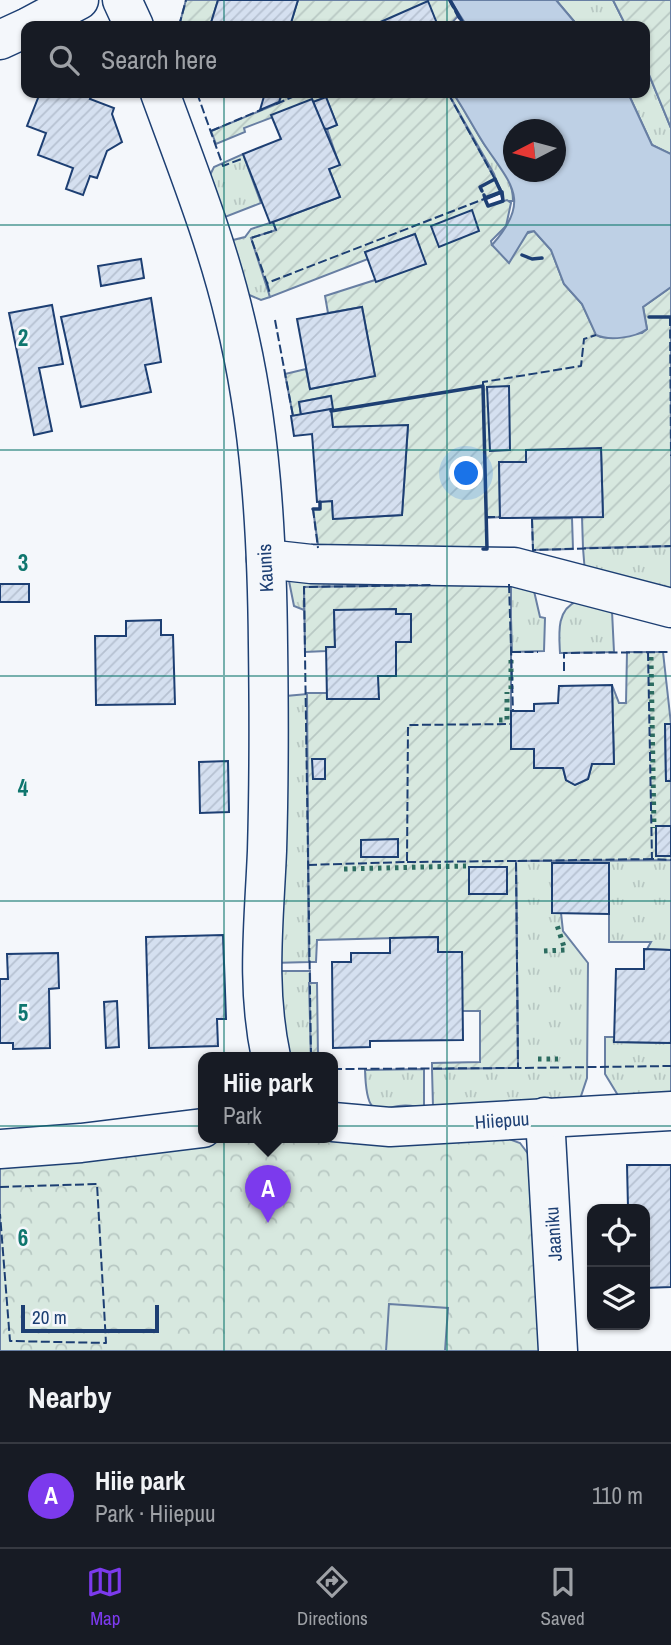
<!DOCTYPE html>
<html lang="en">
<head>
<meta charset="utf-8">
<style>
	:root { --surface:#171b24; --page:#20242c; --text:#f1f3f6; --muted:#9ea1a6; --line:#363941; --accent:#7c3aed }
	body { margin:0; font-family:"Archivo Narrow",sans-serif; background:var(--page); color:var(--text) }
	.controls { position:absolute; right:21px; bottom:21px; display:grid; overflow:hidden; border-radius:14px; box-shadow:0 2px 5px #0004 }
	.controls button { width:63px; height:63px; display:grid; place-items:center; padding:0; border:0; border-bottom:2px solid var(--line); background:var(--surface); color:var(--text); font:35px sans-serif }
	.compass { position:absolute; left:503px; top:119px; width:63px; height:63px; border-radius:50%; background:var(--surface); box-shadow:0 2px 5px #0004; rotate:264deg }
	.scale { position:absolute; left:21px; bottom:18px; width:138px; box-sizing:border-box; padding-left:7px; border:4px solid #1d3f73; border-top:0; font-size:19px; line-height:24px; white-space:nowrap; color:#1d3f73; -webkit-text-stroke:5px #f4f7fb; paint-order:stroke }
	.you { position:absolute; left:467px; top:474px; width:24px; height:24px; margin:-18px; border:5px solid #fff; border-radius:50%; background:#1a73e8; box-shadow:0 0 0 10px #1a73e833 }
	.badge { display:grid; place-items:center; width:46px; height:46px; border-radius:50%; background:var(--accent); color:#fff; font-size:23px; font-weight:700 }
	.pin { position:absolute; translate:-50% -58px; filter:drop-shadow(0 2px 4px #0008) }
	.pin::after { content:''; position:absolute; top:37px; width:24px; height:21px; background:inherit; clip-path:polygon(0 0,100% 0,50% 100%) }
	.popup { position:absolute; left:198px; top:1052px; width:140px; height:91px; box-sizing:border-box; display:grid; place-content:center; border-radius:14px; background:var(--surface); filter:drop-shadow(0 2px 5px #0005); font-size:23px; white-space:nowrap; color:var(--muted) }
	.popup b { font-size:26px; color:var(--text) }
	.popup::after { content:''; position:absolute; left:50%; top:100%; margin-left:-14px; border:14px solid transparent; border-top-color:var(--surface) }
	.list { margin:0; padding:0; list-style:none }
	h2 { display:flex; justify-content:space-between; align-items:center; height:91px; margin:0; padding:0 28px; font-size:30px }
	h2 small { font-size:23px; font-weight:400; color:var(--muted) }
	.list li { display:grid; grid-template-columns:46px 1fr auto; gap:21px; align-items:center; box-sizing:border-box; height:105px; padding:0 28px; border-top:2px solid var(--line) }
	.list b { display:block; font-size:26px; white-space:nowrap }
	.list p { margin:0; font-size:23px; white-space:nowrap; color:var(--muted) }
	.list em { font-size:23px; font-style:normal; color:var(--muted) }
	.icon { flex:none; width:38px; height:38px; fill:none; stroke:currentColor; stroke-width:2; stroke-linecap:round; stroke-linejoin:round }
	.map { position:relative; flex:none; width:671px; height:1351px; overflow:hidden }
	.search { position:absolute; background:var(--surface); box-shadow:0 2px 5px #0004; left:21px; right:21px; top:21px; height:77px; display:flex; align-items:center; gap:18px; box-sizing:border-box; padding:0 24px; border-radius:14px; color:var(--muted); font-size:26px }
	.sheet { height:196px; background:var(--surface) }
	nav { display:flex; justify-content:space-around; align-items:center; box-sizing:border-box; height:98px; border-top:2px solid var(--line); background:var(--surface); font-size:19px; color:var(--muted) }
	nav a { display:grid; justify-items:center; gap:4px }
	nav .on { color:var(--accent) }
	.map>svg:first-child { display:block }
	.grass { fill:url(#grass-tufts); stroke:#687fa3; stroke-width:2 }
	.park { fill:url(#park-crowns); stroke:#687fa3; stroke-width:2 }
	.garden { fill:url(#garden-furrows); stroke:#687fa3; stroke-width:2 }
	.pitch { fill:#d7e8df; stroke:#687fa3; stroke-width:2 }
	.water { fill:#bed0e5; stroke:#687fa3; stroke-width:2; fill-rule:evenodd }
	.building { fill:url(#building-hatch); stroke:#1d3f73; stroke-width:2 }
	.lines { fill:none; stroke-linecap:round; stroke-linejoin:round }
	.street-casing { stroke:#1d3f73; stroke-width:41 }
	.street { stroke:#f4f7fb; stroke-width:38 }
	.hedge { stroke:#2c6c60; stroke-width:5; stroke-dasharray:3.5 5; stroke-linecap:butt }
	.fence { stroke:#1d3f73; stroke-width:2; stroke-dasharray:9 3.5; stroke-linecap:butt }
	.wall { stroke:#1d3f73; stroke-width:3.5 }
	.grid { fill:none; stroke:#0f766e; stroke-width:2; stroke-opacity:0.55 }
	.labels { text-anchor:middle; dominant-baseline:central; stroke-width:5; stroke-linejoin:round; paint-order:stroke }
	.street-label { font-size:19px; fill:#1d3f73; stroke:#f4f7fb }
	.grid-label { font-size:23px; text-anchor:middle; font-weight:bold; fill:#0f766e; stroke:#f4f7fb; stroke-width:5; stroke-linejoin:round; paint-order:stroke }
</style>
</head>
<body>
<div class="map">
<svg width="671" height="1351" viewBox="0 0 671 1351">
	<defs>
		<pattern id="grass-tufts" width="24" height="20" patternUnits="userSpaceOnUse" patternTransform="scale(1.75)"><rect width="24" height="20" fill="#d7e8df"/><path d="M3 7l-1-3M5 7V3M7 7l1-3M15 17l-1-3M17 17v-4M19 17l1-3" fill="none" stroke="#b8c8c3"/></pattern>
		<pattern id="park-crowns" width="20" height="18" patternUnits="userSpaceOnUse" patternTransform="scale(1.75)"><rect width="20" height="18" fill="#d7e8df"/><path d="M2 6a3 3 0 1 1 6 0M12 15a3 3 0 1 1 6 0" fill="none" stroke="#b8c8c3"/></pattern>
		<pattern id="garden-furrows" width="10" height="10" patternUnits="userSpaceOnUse" patternTransform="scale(1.75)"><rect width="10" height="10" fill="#d7e8df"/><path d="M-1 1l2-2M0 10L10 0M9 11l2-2" fill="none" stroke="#b8c8c3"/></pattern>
		<pattern id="building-hatch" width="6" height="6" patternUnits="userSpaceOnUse" patternTransform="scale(1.75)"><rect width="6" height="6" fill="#d5e0f0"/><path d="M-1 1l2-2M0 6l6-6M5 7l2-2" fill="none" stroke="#b6c1d1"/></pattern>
	</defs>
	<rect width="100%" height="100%" fill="#f4f7fb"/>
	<g class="grass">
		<polygon points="556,0 613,0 626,26 578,26"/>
		<polygon points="645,65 671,128 671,154 652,145 628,93 645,93"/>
		<path d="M448,93H453C464,109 473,126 484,144C497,163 513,176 513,201H503L494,174Z"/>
		<polygon points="243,154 261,203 225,217 210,175 214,167"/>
		<polygon points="273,222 276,230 267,283 270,297 261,300 247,294 229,241 245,237 251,229"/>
		<polygon points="671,546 671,593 585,573 583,548"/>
		<polygon points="288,576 482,576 527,581 534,591 540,617 545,618 544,651 512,652 510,584 304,587 304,610 294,606"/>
		<path d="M577,601L612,611L614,652L560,653C559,634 556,610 577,601Z"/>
		<polygon points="307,694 309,962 272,963 286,696"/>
		<polygon points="671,860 671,950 647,949 651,942 609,942 609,863 552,863 552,913 561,913 563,931 588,963 587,1078 580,1099 433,1107 432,1069 518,1067 516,861"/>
		<polygon points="270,971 310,971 311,1057 292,1057 287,1048"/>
		<polygon points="605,1037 615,1037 615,1042 671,1043 671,1098 619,1097 605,1074"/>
		<path d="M424,1069V1109C386,1094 367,1137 365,1070Z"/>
	</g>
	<polygon class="park" points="266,1137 503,1137 520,1143 529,1155 540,1351 0,1351 0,1164"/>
	<g class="garden">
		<polygon points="186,0 218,0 210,26 179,26"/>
		<polygon points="298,0 450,0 459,15 449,26 290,26"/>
		<polygon points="613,0 671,0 671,128 645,65 645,26 626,26"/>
		<polygon points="282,93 448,93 502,192 485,199 488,206 507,200 511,203 506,226 491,241 492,245 534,231 551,250 564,284 582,304 596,334 601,337 642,333 647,329 643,307 671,287 671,546 583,548 582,517 603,517 601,448 526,462 499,462 500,517 486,518 487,549 319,552 313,509 320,509 320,502 332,501 333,519 402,515 408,426 333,427 330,396 299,402 301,415 293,416 285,374 306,369 310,389 375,376 362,307 328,313 325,296 425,264 415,234 365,252 368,259 270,297 251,238 276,230 273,222 340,197 329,169 339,164 327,129 337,125 326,97 244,128 245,132 216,144 211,131 279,103"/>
		<polygon points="572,518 573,549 533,550 532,519"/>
		<polygon points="511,584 511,749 534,749 534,768 563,768 566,780 575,785 588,779 592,764 614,763 612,685 619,703 626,703 627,652 663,652 671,724 665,725 666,781 671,781 671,860 516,861 518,1068 432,1069 432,1063 480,1062 480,1011 462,1011 462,952 438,952 437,937 317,940 316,962 309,962 307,693 327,693 327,699 378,699 378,676 396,675 396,642 411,641 410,614 396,614 396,609 334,611 335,647 326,647 326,651 305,652 304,587"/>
		<polygon points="309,983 317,983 318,1057 311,1057"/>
	</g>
	<polygon class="pitch" points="389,1304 448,1308 445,1351 386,1351"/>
	<g class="water">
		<polygon points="450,0 556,0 578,26 467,26"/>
		<path d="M453,93H628L652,145L671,154V287L643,307L647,329C635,338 609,341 596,335L582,304L564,284L551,250L534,231L528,232L509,263L492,245C532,200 511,185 484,144C473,127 464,109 453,93ZM514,130H556V172H514Z"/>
	</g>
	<g class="building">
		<polygon points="218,0 298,0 290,26 210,26"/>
		<polygon points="428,1 438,26 376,26 376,24"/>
		<polygon points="40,93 93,93 90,99 114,108 112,114 122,142 107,151 97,178 90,176 83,195 66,189 73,168 38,155 46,133 27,126"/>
		<polygon points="265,93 282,93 279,102 260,110"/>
		<polygon points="326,97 337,125 327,129 323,128 313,102"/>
		<polygon points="312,99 340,165 329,169 340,197 270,223 243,154 281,139 271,115"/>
		<polygon points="472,210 479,231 439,247 431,226"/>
		<polygon points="415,234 426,264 376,282 365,252"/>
		<polygon points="141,259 144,278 101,286 98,266"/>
		<polygon points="151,298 161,362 145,365 151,392 81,407 61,317"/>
		<polygon points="52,305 63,364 39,368 52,431 34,435 9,313"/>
		<polygon points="362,307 375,376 310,389 297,319"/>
		<polygon points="509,386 510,450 490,451 487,387"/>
		<polygon points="331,396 333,409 301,415 299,402"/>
		<polygon points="331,409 333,427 408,425 402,515 333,519 332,501 317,502 312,434 294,436 291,416"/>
		<polygon points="601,448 603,517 500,518 499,462 526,462 526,450"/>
		<rect x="0" y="584" width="29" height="18"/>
		<polygon points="396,609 396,614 411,614 411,642 396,642 396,676 378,676 379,699 327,699 326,647 335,647 334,610"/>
		<polygon points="161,620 161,635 173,635 175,704 96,705 95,636 126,636 126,621"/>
		<polygon points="612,685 614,764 592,764 588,779 575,785 566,780 563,768 534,768 534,749 511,749 511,711 534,711 534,704 558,703 559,686"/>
		<polygon points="665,724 671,724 671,781 666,781"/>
		<polygon points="312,759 325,759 325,779 313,779"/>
		<polygon points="228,761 229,812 200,813 199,762"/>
		<rect x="656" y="826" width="15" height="30"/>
		<polygon points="398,839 398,857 361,857 361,840"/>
		<polygon points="552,863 609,863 609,914 552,913"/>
		<rect x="469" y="867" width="38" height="27"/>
		<polygon points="223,935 226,1019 217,1019 218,1046 149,1048 146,937"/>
		<polygon points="438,937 438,952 462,952 463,1040 370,1041 370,1047 333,1048 332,962 351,962 351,953 390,953 390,938"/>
		<polygon points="644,949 671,950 671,1043 614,1042 616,969 644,969"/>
		<polygon points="58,953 59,988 49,989 50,1048 13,1049 13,1043 0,1043 0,979 8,979 7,954"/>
		<polygon points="117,1001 119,1047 106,1048 104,1002"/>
		<polygon points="627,1165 671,1165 671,1287 645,1288 645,1209 618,1209 628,1207"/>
	</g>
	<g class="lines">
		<defs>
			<g id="street">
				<polyline points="122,0 134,26"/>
				<polyline points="30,26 79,0"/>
				<polyline points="0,40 26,28"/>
				<path d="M160,93C187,167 217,242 235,319C261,424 267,537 268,645C269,714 269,783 267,851C264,923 256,986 271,1057"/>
				<polyline points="266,559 311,564 514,567 671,608"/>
				<polyline points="545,1117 558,1351"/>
				<polyline points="333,1122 390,1127 671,1111"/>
				<polyline points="0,1149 81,1143 203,1128"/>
			</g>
		</defs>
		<use href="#street" class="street-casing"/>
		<use href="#street" class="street"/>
		<g class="hedge">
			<polyline points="651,657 654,828"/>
			<polyline points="511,689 511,656"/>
			<polyline points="499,720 507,720 507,692"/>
			<polyline points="344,869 466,866"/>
			<polyline points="544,951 565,950 557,925"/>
			<polyline points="538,1059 558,1059"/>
		</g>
		<g class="fence">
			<polyline points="449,0 463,26"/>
			<polyline points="179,26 186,0"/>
			<polyline points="197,93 223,166 244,158"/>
			<polyline points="276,104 302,93"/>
			<polyline points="211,131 263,109"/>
			<polyline points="273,222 276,230 251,238 267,283 502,192 448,93"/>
			<polyline points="267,283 270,294"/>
			<polyline points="670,317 671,456"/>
			<polyline points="275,320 293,416"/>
			<polyline points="483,386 483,382 581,366 584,339 596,335"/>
			<polyline points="313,509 318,548"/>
			<polyline points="486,517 500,517"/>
			<polyline points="532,519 533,550 671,546"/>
			<polyline points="509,584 513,712"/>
			<polyline points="512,652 538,652"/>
			<polyline points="648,652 652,859 671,860"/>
			<polyline points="564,671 564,653 671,652"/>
			<polyline points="652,859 516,861 518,1068 671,1066"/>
			<polyline points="407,862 516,861"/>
			<polyline points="308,865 407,862 408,725 511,724"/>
			<polyline points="311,1057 304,587 432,585"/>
			<polyline points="333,1069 518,1068"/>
			<polyline points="0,1187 97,1184 106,1343 10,1341 0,1214"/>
		</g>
		<g class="wall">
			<polyline points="450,0 464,25"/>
			<polyline points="482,191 480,187 495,179 501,192 485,198 484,195"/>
			<polygon points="502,192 503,201 488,206 485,199"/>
			<polyline points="522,255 532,259 542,258"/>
			<polyline points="649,317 671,317"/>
			<polyline points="331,411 483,386 487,549 483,549"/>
			<polyline points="313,509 320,509 320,502"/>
		</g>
	</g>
	<path class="grid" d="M224,0V26M447,0V26M224,93V1351M447,93V1351M0,225H671M0,450H671M0,676H671M0,901H671M0,1126H671"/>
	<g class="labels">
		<g class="street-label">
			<text transform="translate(265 568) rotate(-93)">Kaunis</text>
			<text transform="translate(502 1120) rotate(-4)">Hiiepuu</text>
			<text transform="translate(553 1234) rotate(-94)">Jaaniku</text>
		</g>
	</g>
	<g class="grid-label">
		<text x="23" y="346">2</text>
		<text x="23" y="571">3</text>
		<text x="23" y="796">4</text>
		<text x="23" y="1021">5</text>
		<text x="23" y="1246">6</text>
	</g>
</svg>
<div class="controls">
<button><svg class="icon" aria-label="locate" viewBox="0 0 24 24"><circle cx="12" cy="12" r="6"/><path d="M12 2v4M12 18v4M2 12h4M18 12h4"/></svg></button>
<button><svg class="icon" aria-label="layers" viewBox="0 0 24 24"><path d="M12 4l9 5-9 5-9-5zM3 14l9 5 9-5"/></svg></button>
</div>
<svg class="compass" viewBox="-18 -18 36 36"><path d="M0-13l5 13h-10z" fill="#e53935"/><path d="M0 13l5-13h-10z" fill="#9ea1a6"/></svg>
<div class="scale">20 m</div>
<div class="you"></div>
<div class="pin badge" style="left:268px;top:1223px">A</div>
<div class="popup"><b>Hiie park</b>Park</div>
<div class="search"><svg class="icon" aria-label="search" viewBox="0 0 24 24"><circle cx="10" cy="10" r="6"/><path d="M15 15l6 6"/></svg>Search here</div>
</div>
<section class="sheet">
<h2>Nearby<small></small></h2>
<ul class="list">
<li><span class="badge">A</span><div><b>Hiie park</b><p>Park · Hiiepuu</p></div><em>110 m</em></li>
</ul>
</section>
<nav>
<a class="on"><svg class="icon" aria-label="map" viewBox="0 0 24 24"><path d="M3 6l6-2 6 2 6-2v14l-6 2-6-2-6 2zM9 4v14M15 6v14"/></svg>Map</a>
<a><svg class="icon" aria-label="directions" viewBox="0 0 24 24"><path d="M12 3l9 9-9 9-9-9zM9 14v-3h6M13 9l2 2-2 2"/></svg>Directions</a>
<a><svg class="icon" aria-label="saved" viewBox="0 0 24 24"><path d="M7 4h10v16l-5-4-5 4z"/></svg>Saved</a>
</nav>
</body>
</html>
